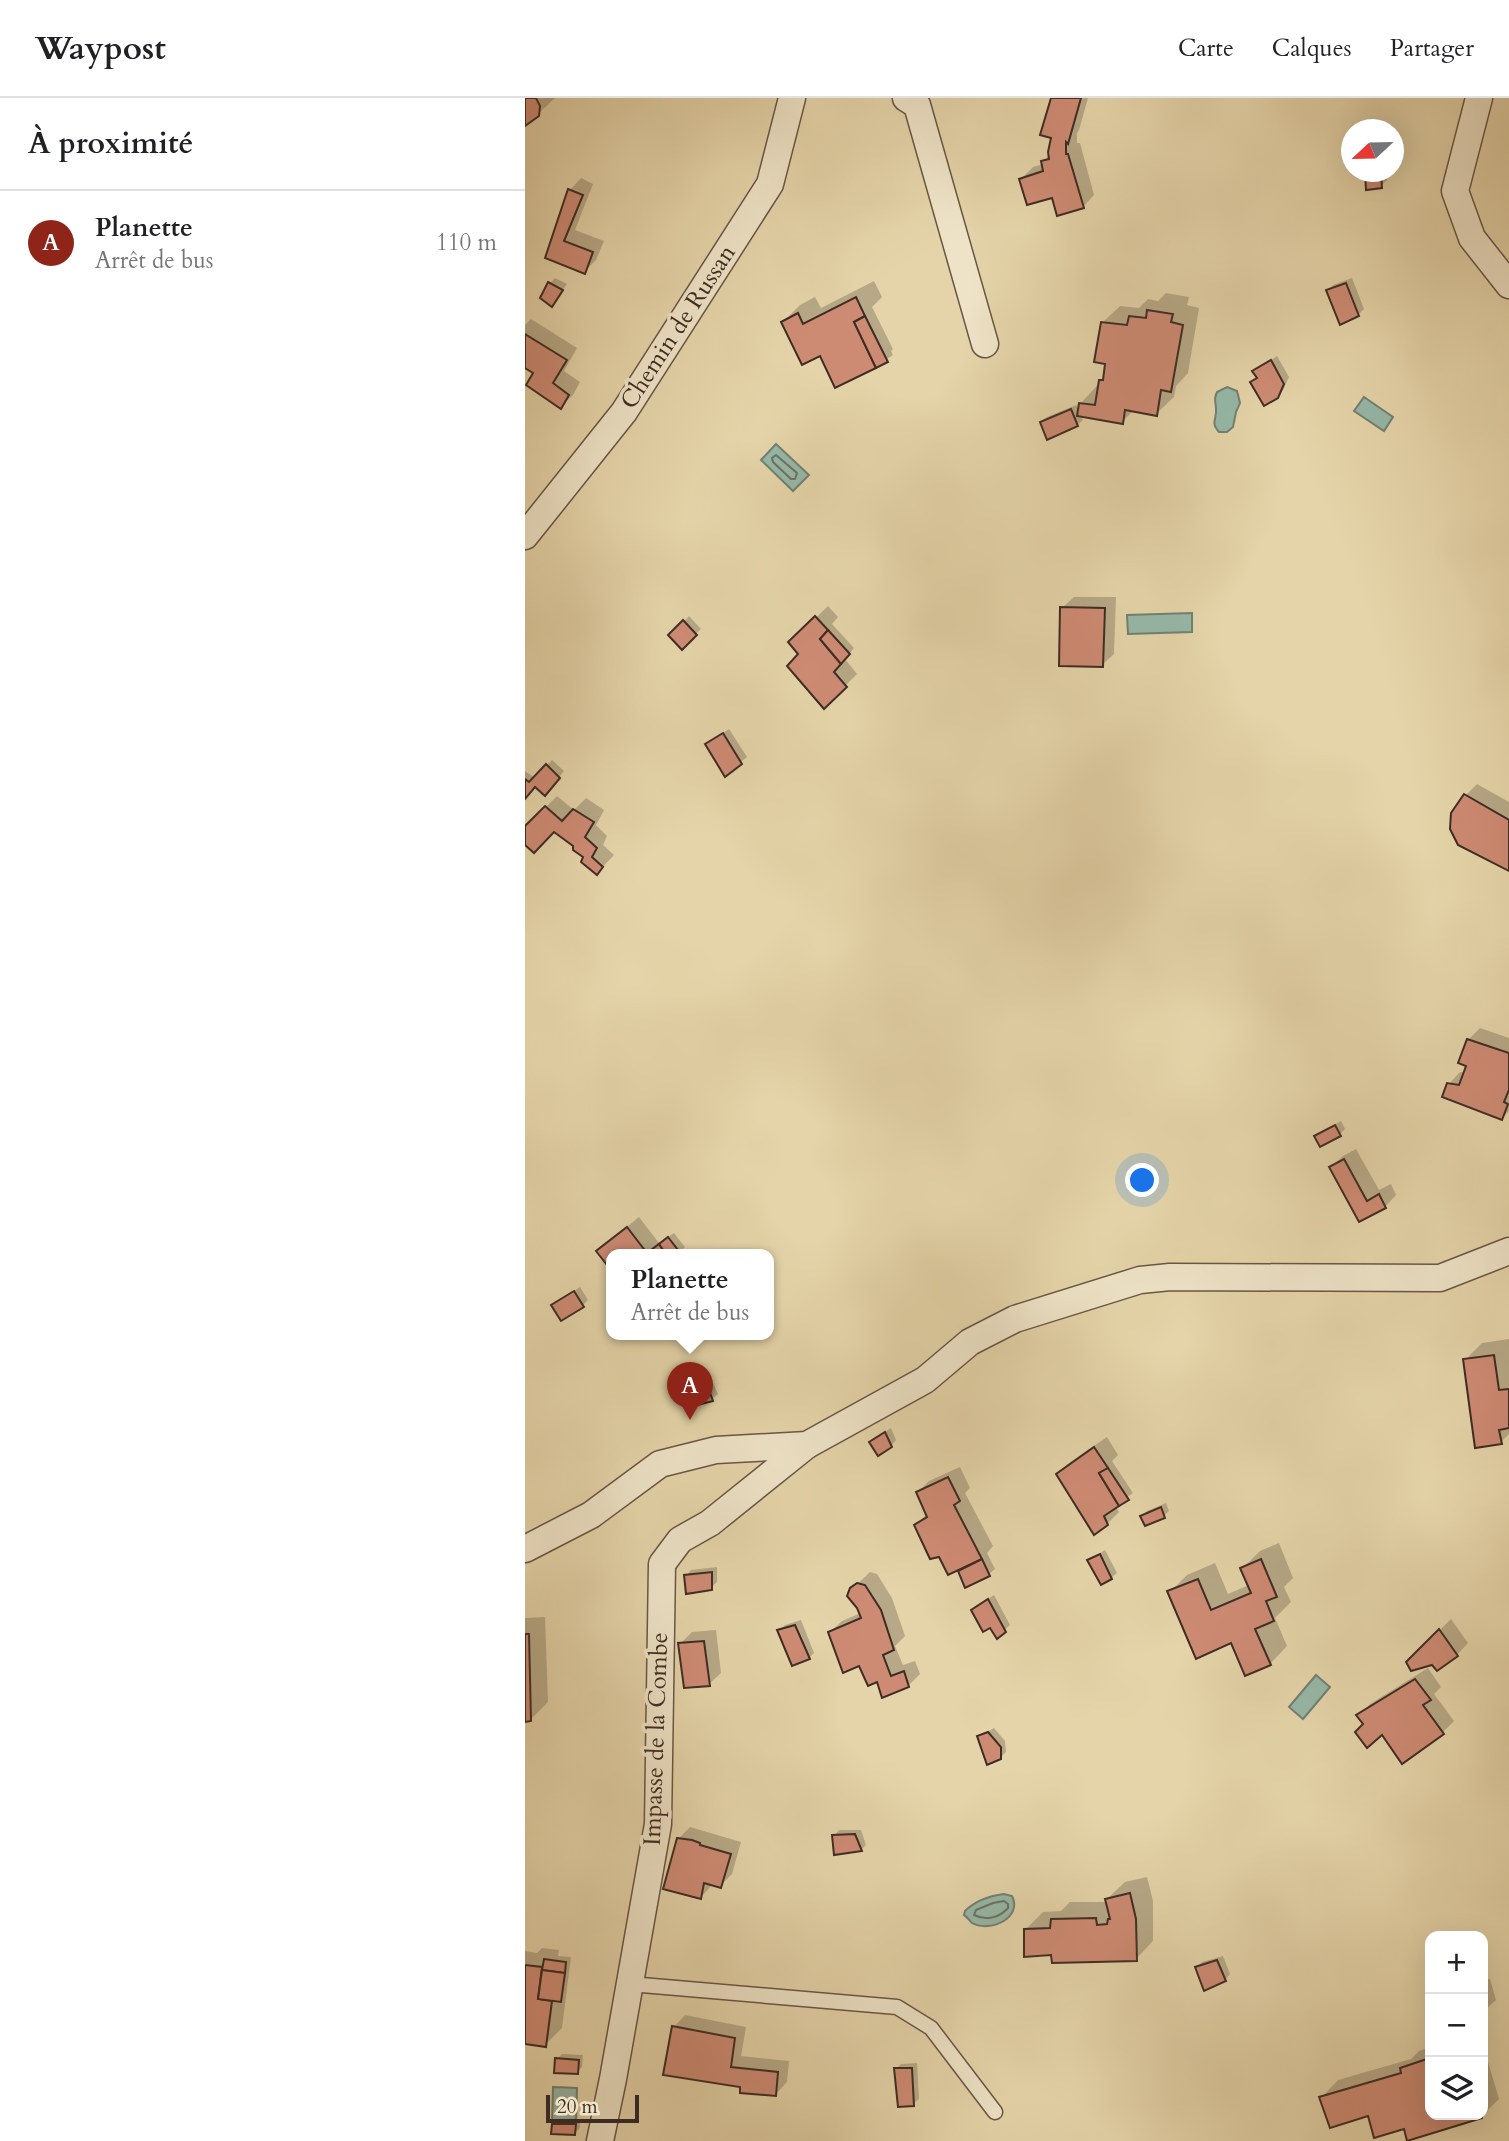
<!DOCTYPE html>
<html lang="fr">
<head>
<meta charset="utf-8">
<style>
	:root { --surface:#fff; --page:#f2f2f2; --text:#202124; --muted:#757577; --line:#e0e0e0; --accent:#8f2418 }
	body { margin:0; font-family:Cardo,serif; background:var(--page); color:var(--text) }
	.controls { position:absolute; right:21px; bottom:21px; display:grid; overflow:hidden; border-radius:14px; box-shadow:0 7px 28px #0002 }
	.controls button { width:63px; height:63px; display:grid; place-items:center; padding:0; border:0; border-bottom:2px solid var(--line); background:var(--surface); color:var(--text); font:35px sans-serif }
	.compass { position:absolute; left:816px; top:21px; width:63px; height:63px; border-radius:50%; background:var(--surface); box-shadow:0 7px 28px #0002; rotate:248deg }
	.scale { position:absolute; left:21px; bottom:18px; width:93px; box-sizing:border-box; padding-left:7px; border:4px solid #3e2c24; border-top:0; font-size:19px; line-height:24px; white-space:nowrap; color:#3e2c24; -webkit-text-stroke:5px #eee3c7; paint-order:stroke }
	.you { position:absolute; left:618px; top:1083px; width:24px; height:24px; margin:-18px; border:5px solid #fff; border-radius:50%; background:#1a73e8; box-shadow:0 0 0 10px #1a73e833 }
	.badge { display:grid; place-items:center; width:46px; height:46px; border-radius:50%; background:var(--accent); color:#fff; font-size:23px; font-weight:700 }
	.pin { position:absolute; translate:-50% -58px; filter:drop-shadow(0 2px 4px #0008) }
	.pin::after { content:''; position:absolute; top:37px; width:24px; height:21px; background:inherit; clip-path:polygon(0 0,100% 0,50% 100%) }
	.popup { position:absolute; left:81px; top:1151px; width:168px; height:91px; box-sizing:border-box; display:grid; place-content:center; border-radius:14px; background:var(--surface); filter:drop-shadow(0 2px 5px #0005); font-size:23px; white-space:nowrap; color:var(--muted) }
	.popup b { font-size:26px; color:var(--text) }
	.popup::after { content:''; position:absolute; left:50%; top:100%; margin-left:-14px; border:14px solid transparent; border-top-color:var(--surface) }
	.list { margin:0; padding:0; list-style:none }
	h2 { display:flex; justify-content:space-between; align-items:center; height:91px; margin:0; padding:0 28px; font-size:30px }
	h2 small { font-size:23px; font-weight:400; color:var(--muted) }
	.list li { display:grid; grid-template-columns:46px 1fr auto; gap:21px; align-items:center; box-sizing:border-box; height:105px; padding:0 28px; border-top:2px solid var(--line) }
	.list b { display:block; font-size:26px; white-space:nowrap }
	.list p { margin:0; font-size:23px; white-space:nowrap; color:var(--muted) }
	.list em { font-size:23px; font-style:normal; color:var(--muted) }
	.icon { flex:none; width:38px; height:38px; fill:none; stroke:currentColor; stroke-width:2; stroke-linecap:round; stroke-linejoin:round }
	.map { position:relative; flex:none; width:984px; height:2043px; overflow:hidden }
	header { display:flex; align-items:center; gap:42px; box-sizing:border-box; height:98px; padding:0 35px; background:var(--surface); border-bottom:2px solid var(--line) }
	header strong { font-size:33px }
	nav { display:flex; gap:38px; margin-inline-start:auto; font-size:24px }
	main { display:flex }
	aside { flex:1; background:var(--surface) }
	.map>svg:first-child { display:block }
	.water { fill:#96b8a8; stroke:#738073; stroke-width:2 }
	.shadow { fill:#0003 }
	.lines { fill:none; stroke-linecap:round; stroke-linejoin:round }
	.shore { stroke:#6a7266; stroke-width:2 }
	.building { fill:#ce8b74; stroke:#3e2c24; stroke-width:2 }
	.lane-casing { stroke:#685645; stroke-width:17 }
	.street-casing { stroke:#685645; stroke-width:29 }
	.lane { stroke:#eee3c7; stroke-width:14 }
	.street { stroke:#eee3c7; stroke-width:26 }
	.labels { text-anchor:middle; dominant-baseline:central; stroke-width:7; stroke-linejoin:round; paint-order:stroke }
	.street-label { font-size:24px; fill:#3e2c24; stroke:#eee3c7 }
</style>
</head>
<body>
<header>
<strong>Waypost</strong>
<nav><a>Carte</a><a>Calques</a><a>Partager</a></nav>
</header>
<main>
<aside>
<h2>À proximité<small></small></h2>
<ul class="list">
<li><span class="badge">A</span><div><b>Planette</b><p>Arrêt de bus</p></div><em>110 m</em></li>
</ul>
</aside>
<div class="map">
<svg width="984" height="2043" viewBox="0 0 984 2043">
	<rect width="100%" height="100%" fill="#e5d4a9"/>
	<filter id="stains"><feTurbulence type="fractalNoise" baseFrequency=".00286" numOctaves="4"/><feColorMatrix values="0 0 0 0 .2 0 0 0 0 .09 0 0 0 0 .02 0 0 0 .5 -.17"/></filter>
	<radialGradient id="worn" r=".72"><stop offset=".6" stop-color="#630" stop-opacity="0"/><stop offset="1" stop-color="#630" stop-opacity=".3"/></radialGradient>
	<g class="water">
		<path d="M702,289L712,293L715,305L711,314L708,329L702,334H694C685,324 692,322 691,311C691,303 688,302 692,294Z"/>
		<polygon points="839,299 868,319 859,333 829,313"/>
		<polygon points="251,346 284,377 268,393 236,362"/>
		<polygon points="667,515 667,534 603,536 602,517"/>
		<polygon points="791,1577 805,1589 778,1621 764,1609"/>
		<path d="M479,1796L487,1798C498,1820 465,1835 447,1825C446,1824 441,1818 439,1817L440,1813C451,1802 464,1798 479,1796Z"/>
		<polygon points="28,1989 52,1990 51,2026 27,2025"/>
	</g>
	<g class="shadow">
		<polygon points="0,0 30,0 13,16 0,24"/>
		<polygon points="527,0 563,0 554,32 552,35 552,45 555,45 569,97 558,109 528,98 496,81 508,69 518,66 518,64 525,56 529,39"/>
		<polygon points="842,74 861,74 862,82 856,88 843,90"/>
		<polygon points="56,80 68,86 50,132 79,143 71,162 59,174 22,159 45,92"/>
		<polygon points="30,180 42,186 27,206 25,185"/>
		<polygon points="827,180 839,211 833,217 803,193 808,187"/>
		<polygon points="349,183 357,199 347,209 368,251 366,253 368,257 351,268 296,256 258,224 275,207 290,199 296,210"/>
		<polygon points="641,195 664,199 662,207 674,210 663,275 651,288 649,299 631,316 609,312 597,324 556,317 558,322 552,327 517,324 522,319 551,307 555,314 556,305 580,279 582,265 577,225 595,208 614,210 623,201 633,203"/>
		<polygon points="6,221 52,250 39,273 55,284 48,297 36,308 10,274 0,268 0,227"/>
		<polygon points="752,258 764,279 758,292 752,298 727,284 733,279 730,273"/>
		<polygon points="549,499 591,499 589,556 577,567 537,510"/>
		<polygon points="303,508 313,519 307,526 329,550 320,561 332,576 299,609 275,556 266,544"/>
		<polygon points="164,518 176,531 157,549 146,537"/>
		<polygon points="204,631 222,659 201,676 182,646"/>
		<polygon points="27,662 39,673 25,690 10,688 0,699 0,673 10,680"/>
		<polygon points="952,686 984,704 984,771 941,697"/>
		<polygon points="32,698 49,712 61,700 79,712 71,727 82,738 78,747 89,757 72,775 50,748 29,732 0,745 0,730"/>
		<polygon points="955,930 984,940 984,1013 977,1020 924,986 935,974 941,975 943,942"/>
		<polygon points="816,1023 820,1031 815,1036 791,1038"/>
		<polygon points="831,1051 854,1092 866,1086 871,1097 860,1109 834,1122 806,1069 818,1058"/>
		<polygon points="114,1119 134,1145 149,1135 160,1149 158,1151 162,1156 86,1156 86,1169 73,1153"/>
		<polygon points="55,1189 63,1202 58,1207 28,1207"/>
		<polygon points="984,1241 984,1336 976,1344 940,1262 957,1245"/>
		<polygon points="188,1285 193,1296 187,1301 166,1297 171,1292"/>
		<polygon points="366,1330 371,1342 366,1348 346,1344"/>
		<polygon points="582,1339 593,1357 587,1363 608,1395 590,1408 594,1414 582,1426 533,1376 544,1365"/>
		<polygon points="435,1369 445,1390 440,1395 468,1448 462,1455 470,1471 464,1476 441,1487 435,1474 441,1467 414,1457 391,1427 402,1416 393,1394 404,1383"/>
		<polygon points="641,1405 644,1413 639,1418 617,1418 622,1413"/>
		<polygon points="754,1445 768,1480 759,1489 766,1504 750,1520 762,1548 745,1566 707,1543 645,1494 662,1477 690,1465 703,1496 724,1487 717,1471 735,1453"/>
		<polygon points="580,1452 592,1475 586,1480 564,1463"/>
		<polygon points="192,1469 192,1484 186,1490 161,1478 166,1472"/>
		<polygon points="345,1474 352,1476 367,1500 380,1538 370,1548 378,1567 390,1563 395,1576 383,1588 353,1582 305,1534 317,1523 336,1515 327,1491"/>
		<polygon points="469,1497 485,1527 473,1538 466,1528 448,1512"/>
		<polygon points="20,1519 23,1604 5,1622 0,1622 0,1520"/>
		<polygon points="926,1521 943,1545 932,1557 909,1567 883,1564"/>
		<polygon points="276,1522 289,1555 284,1560 254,1533 260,1527"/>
		<polygon points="191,1532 196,1575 184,1586 155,1546 167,1534"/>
		<polygon points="903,1570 916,1589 909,1596 929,1623 918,1634 857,1635 840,1626 833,1618 845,1606"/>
		<polygon points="469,1630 480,1643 481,1654 475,1660 454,1639"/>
		<polygon points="165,1729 216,1744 207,1776 195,1788 188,1786 176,1799 153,1741"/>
		<polygon points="314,1732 336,1732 341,1747 336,1752 309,1738"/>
		<polygon points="622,1779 628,1803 628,1843 611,1861 528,1856 501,1831 518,1814 536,1813 545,1804 583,1804 582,1801 600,1784"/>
		<polygon points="17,1850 34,1852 33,1858 46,1859 37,1930 20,1947 0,1945 0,1853 12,1855"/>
		<polygon points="698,1858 705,1876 700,1882 672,1869 677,1864"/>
		<polygon points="958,1881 965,1881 971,1902 958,1914"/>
		<polygon points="160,1917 221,1929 216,1958 264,1963 262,1984 251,1996 217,1988 149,1929"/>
		<polygon points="958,1947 974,2001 957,2018 880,2029 796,2000 813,1982 886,1961 894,1953 905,1949 905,2017 958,2017"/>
		<polygon points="37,1956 58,1957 57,1969 52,1974 32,1961"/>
		<polygon points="392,1965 394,2001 388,2006 371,1971 376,1966"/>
		<polygon points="34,2021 55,2021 55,2030 49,2036 29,2026"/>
	</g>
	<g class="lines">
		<g class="shore">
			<polygon points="251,357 272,375 270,381 266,381 248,364 247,360"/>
			<path d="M479,1803L483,1806V1810C474,1820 461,1823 449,1817L451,1812L468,1805Z"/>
		</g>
	</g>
	<g class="building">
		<polygon points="0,0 11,0 15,8 14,18 0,28"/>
		<polygon points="526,0 556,0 543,46 541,44 541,56 543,56 559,110 532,118 527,100 502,107 494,81 518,73 516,63 524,61 523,54 526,40 515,37"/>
		<polygon points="840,74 856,74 857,90 841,92"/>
		<polygon points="43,91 58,97 39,143 68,154 60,176 20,160"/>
		<polygon points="23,184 38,192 27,209 15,200"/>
		<polygon points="821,185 834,218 815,227 801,192"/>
		<polygon points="331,199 340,218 329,224 351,270 310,290 295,258 277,267 256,224 273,215 278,226"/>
		<polygon points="622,212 648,216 646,224 658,227 646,294 636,292 632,318 600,312 598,326 552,318 554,305 570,307 574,282 578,282 580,266 569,264 576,224 602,227 604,218 621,220"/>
		<polygon points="340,218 363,264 351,270 329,224"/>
		<polygon points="0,236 42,262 28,285 44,297 36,311 1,287 8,275 0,270"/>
		<polygon points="746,262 759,286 753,300 739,308 725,284 732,280 727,273"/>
		<polygon points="546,311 553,328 522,342 515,324"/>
		<polygon points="535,509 580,510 578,569 534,568"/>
		<polygon points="290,518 303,532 295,541 316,566 309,574 322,589 299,611 262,568 273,556 263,544"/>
		<polygon points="158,522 172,537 157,552 143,537"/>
		<polygon points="303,532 325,556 316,566 295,541"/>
		<polygon points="198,635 217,666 200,679 180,646"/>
		<polygon points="21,666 35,680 20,698 10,689 0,701 0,681 4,684"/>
		<polygon points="939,696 984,722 984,773 933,747 925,731 926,715"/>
		<polygon points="20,708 37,723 48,711 69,724 60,739 72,750 67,759 78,769 72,777 56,764 58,759 48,752 48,748 29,734 9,755 0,747 0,728"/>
		<polygon points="942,941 984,955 984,992 979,1004 983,1006 977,1022 917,999 922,985 934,987 941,968 933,965"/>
		<polygon points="810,1027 816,1038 795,1049 789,1038"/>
		<polygon points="819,1061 842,1103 854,1096 861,1110 834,1124 804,1069"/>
		<polygon points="102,1129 122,1155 134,1146 141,1156 86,1156 86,1172 71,1153"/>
		<polygon points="143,1139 156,1156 141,1156 134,1146"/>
		<polygon points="49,1193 59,1209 36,1223 26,1207"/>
		<polygon points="969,1257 974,1292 984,1291 984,1330 974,1332 977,1346 950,1350 938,1261"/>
		<polygon points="183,1289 188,1303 168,1308 163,1297"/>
		<polygon points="360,1334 367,1349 353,1358 344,1344"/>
		<polygon points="569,1349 583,1370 574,1375 594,1408 579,1418 583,1427 569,1437 531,1376"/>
		<polygon points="583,1370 604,1402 594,1408 574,1375"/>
		<polygon points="423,1379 435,1403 429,1407 457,1461 423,1477 414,1459 405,1461 389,1427 402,1419 391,1394"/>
		<polygon points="636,1409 640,1420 620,1428 615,1418"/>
		<polygon points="575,1456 587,1481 576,1487 562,1462"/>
		<polygon points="457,1461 465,1478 440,1490 433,1473"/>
		<polygon points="736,1461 752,1499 741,1503 749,1523 730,1531 746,1567 720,1578 706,1545 671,1561 642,1493 673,1481 686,1512 726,1495 715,1470"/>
		<polygon points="187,1474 187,1492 161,1496 159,1477"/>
		<polygon points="332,1485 340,1487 356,1512 369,1552 358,1557 366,1578 379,1573 384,1589 357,1600 352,1584 343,1588 334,1568 318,1575 303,1534 336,1520 332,1510 322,1498 325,1490"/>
		<polygon points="463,1501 481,1534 472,1541 465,1530 458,1534 446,1512"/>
		<polygon points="270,1527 285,1561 267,1568 252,1532"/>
		<polygon points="914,1531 933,1558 912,1573 907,1567 886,1573 881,1564"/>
		<polygon points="0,1536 4,1536 6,1623 0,1624"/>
		<polygon points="179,1543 185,1588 159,1590 153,1545"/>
		<polygon points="890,1581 906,1602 898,1607 919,1636 877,1666 857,1637 842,1650 830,1634 838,1626 831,1617"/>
		<polygon points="463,1634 476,1649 476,1661 462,1667 452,1638"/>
		<polygon points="330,1736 337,1753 309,1757 307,1737"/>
		<polygon points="152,1740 167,1742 175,1745 175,1747 206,1756 196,1790 179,1785 176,1801 138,1791"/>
		<polygon points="605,1795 611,1821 612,1863 527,1865 526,1857 499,1859 499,1831 525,1830 526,1821 571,1820 572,1827 582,1826 583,1821 585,1821 580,1801"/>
		<polygon points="19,1861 41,1864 40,1875 17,1872"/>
		<polygon points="692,1862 701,1883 679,1893 670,1869"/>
		<polygon points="0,1867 17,1869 13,1901 27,1903 21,1949 0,1946"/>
		<polygon points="17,1872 40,1875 36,1904 13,1901"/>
		<polygon points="147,1928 210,1940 206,1969 253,1974 251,1998 215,1995 215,1989 138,1977"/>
		<polygon points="30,1960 54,1962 53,1976 29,1975"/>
		<polygon points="905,1960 905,2017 957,2017 957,2020 882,2043 879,2031 849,2040 843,2018 805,2030 794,1999 876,1975 875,1970"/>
		<polygon points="369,1970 387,1970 389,2008 373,2009"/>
		<polygon points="27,2026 51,2026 50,2037 26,2036"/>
	</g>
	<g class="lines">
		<defs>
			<polyline id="lane" points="105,1886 372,1909 406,1930 470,2014"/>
			<g id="street">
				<polyline points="381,0 392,7 460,246"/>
				<polyline points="954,0 930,93 947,140 984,187"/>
				<polyline points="0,438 99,314 245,86 267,0"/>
				<polyline points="0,1451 66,1417 135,1366 191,1352 282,1347 400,1282 445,1244 490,1221 615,1182 645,1179 915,1180 984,1153"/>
				<polyline points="75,2043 88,1981 133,1726 137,1466 155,1442 185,1425 282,1347"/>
			</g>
		</defs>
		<use href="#lane" class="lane-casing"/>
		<use href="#street" class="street-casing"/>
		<use href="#lane" class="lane"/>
		<use href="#street" class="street"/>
	</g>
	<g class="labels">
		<g class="street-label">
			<text transform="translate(153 229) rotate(-57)">Chemin de Russan</text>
			<text transform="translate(131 1641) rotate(-88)">Impasse de la Combe</text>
		</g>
	</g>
	<rect width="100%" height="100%" filter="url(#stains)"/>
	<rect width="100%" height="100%" fill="url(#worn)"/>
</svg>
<div class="controls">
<button>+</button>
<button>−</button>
<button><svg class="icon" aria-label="layers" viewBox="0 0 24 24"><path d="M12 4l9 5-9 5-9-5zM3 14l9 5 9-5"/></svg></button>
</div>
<svg class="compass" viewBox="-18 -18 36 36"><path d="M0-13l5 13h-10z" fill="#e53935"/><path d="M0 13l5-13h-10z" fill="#757577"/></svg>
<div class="scale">20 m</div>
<div class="you"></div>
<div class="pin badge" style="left:165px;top:1322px">A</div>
<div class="popup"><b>Planette</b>Arrêt de bus</div>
</div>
</main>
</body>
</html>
